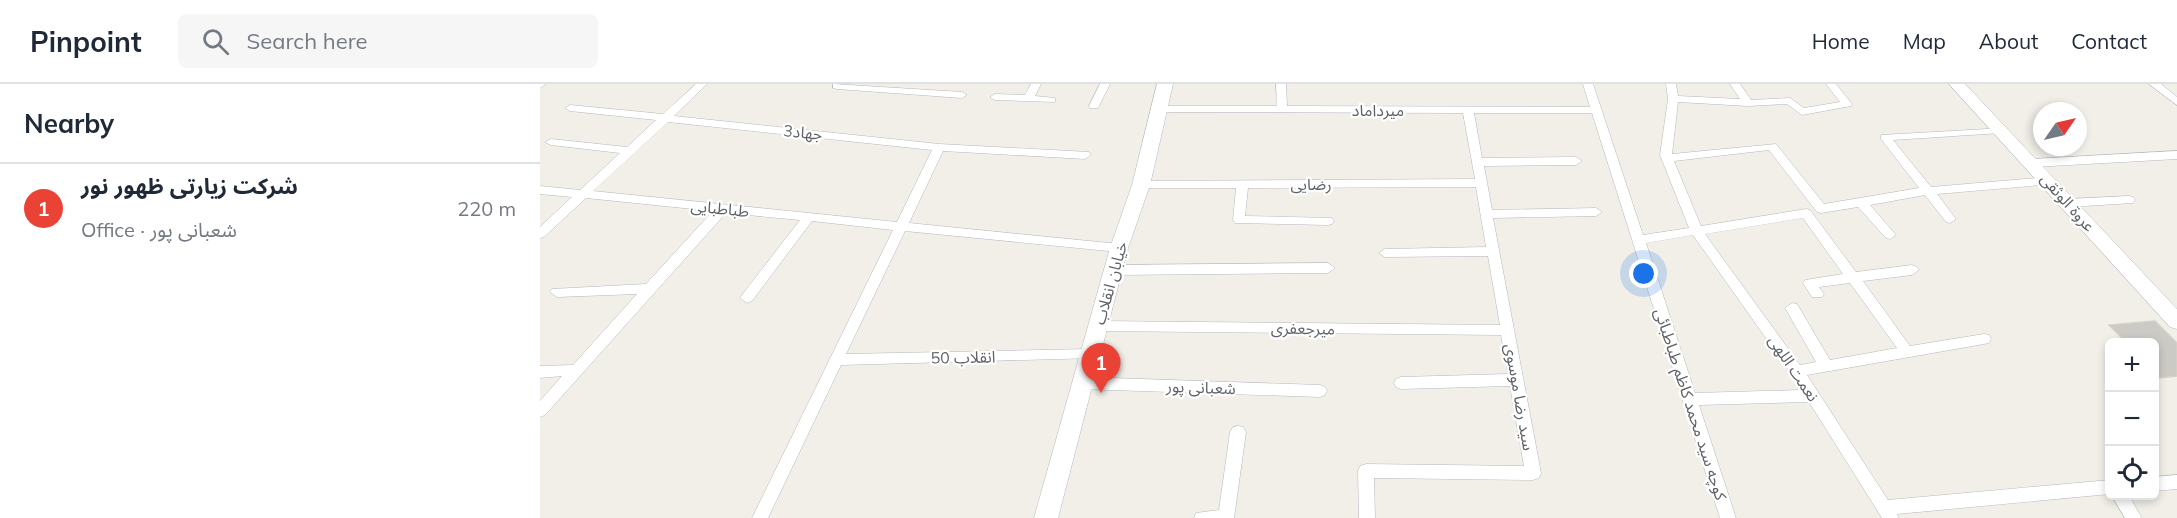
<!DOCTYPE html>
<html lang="en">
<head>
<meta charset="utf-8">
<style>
	:root { --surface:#fff; --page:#f6f6f7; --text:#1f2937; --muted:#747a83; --line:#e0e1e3; --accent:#ea4335 }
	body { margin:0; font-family:Mulish,"Noto Sans Arabic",sans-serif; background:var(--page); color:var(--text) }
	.controls { position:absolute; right:18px; bottom:18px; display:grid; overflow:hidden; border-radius:9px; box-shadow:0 3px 9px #0003 }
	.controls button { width:54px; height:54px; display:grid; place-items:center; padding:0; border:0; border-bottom:2px solid var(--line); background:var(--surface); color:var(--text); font:30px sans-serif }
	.compass { position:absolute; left:1493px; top:18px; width:54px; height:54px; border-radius:50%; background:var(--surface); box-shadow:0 3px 9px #0003; rotate:56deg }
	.you { position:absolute; left:1104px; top:190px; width:21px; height:21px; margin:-15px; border:4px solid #fff; border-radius:50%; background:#1a73e8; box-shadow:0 0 0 9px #1a73e833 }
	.badge { display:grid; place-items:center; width:39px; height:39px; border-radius:50%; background:var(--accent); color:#fff; font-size:20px; font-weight:700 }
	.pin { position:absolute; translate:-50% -50px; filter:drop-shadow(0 2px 3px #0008) }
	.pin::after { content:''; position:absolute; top:32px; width:21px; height:18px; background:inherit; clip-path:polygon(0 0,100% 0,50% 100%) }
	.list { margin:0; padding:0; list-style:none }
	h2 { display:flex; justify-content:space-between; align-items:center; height:78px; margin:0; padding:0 24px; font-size:26px }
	h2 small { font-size:20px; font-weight:400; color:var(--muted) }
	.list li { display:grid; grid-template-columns:39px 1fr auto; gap:18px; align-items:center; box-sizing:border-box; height:90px; padding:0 24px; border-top:2px solid var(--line) }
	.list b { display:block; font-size:22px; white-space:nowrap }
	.list p { margin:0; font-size:20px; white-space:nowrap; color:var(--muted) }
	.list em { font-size:20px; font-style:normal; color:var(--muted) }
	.icon { flex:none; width:33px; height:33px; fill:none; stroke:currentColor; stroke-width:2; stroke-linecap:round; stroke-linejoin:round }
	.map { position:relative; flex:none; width:1637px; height:434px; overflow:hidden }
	header { display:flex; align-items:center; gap:36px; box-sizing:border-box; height:84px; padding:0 30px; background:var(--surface); border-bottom:2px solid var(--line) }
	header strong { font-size:28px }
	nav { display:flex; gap:33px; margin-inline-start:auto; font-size:21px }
	.search { width:420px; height:54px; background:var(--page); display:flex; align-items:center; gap:15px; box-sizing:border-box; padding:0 21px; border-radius:9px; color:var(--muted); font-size:22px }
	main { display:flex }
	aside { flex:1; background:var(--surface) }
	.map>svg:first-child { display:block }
	.building { fill:#cccac5; stroke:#d6d1c6; stroke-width:1.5 }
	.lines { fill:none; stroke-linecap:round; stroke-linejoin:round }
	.street-casing { stroke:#b5b8bc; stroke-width:1 }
	.secondary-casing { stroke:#b6babf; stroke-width:1 }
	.street { fill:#fff; fill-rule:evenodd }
	.secondary { fill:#fff; fill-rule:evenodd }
	.labels { text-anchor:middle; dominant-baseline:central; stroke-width:4.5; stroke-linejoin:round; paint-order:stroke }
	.street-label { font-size:16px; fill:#5f6368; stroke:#fff }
</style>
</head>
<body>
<header>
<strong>Pinpoint</strong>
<div class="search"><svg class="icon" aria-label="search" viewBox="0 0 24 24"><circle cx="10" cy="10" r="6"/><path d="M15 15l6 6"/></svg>Search here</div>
<nav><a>Home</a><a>Map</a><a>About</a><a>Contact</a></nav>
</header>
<main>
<aside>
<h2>Nearby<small></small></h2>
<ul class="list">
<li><span class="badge">1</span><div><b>شرکت زیارتی ظهور نور</b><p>Office · شعبانی پور</p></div><em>220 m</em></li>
</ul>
</aside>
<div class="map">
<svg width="1637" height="434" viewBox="0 0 1637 434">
	<rect width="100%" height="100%" fill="#f1efe8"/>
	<polygon class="building" points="1615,237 1637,259 1637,292 1618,294 1614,290 1614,258 1586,258 1569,241"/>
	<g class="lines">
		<defs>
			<g id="street">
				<polygon points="0,0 6,0 0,4"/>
				<path d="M156,0H167L134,32L399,60L549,68L551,71L545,75L403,67L369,139L579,160L584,161L585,164L584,167L579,168L365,147L306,270L550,265L555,266L557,270L555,274L301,281L228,434H212L353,146L272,137L212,217L207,219L200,214L202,211L260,136L186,129L5,331L0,333V317L22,292L0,294V282L33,281L97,210L17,213L10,208L12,205L106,200L173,127L46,114L4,153L0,154V143L32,113L0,110V102L40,106L80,69L11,61L5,58L11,55L87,63L116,36L30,27L25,24L30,21L123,30ZM128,38L392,66L357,138L53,107Z"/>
				<polygon points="293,0 422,8 427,11 422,14 297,5 293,4"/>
				<polygon points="491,0 501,0 495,12 515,14 515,18 455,16 450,13 455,10 485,11"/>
				<polygon points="560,0 570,0 558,24 550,24 549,22"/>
				<path d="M736,0H746L747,22L1050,23L1043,0H1053L1103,151L1149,144L1120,71L1128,15L1126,0H1136L1138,12L1200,15L1190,0H1200L1211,16L1250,14L1264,24L1300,18L1286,0H1296L1312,20L1311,22L1262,31L1247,20L1208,22L1138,18L1132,70L1236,60L1284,120L1379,104L1341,55V51L1465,44V48L1461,49L1353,56L1391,103L1509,93L1513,94L1515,97L1513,100L1397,110L1416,135L1410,139L1406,138L1385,111L1330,121L1356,151L1350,155L1346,154L1318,123L1281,129L1277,128L1229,66L1134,77L1161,142L1266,125L1270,126L1316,188L1372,181L1377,183L1379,186L1372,191L1323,197L1370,262L1444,250L1449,251L1451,255L1449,259L1444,260L1267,291L1348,416L1570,396V410L1357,430L1359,434H1342L1269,318L1159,321L1196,434H1180L1052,29H934L942,74L1036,73L1042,77L1036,81L944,82L952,126L1056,124L1062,128L1056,132L953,134L1001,389L999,394L993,396L834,394L835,434H819L818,387L820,382L826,380L984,382L970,302L861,305L856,303L854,299L856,295L861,293L968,290L961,251L558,247L553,246L551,242L553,238L558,237L960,241L948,172L845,173L839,169L845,165L946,163L936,103L708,104L705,132L792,134L794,137L792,140L788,141L695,139L693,136L696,104H597L595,101L601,97L935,95L923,29L619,28L614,25L619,22H737ZM1263,134L1303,190L1265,196L1263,199L1272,213H1282L1284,210L1279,203L1310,199L1357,264L1290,276L1257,220L1252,219L1245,224L1276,278L1260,281L1165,150ZM1153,151L1252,291L1261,306L1155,309L1106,159Z"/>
				<polygon points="1609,0 1621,0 1637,13 1637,21"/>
				<polygon points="1637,67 1637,75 1493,83 1487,79 1493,75"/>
				<polygon points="1589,112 1593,113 1595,116 1593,119 1529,123 1523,119 1529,115"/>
				<polygon points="788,179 795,184 788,189 573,191 566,186 573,181"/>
				<polygon points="542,293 780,301 785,303 787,307 785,311 780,313 542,305 537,303 535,299 537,295"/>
				<polygon points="698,342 703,343 706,348 694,434 654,434 656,429 679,426 690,348 693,343"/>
				<polygon points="1637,391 1637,405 1614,407 1614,393"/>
				<polygon points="1572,412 1589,412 1602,434 1585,434"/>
			</g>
			<g id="secondary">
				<polygon points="617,0 633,0 610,101 588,164 518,434 494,434 570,164 592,101"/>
				<polygon points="1409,0 1425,0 1637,225 1637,245 1630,243"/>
			</g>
		</defs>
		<use href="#street" class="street-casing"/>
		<use href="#secondary" class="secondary-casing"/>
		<use href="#street" class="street"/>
		<use href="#secondary" class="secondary"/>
	</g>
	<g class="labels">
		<g class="street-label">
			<text x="838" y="26">میرداماد</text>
			<text transform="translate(263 48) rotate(6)">جهاد3</text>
			<text x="771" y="100">رضایی</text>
			<text transform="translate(1528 118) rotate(48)">عروة الوثقی</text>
			<text transform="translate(180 124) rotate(6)">طباطبایی</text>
			<text transform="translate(570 199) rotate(-74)">خیابان انقلاب</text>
			<text transform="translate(763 244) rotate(1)">میرجعفری</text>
			<text transform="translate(423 273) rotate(-1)">انقلاب 50</text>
			<text transform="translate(1254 284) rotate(56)">نعمت اللهی</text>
			<text transform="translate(661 303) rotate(2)">شعبانی پور</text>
			<text transform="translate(980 313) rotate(80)">سید رضا موسوی</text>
			<text transform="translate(1151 320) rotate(72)">کوچه سید محمد کاظم طباطبائی</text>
		</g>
	</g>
</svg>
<div class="controls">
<button>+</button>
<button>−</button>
<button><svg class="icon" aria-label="locate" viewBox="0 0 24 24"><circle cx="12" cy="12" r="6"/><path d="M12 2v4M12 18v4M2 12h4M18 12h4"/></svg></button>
</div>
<svg class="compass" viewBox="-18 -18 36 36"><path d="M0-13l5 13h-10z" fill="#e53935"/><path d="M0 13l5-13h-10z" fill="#747a83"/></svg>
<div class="you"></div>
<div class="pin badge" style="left:561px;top:309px">1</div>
</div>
</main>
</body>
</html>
